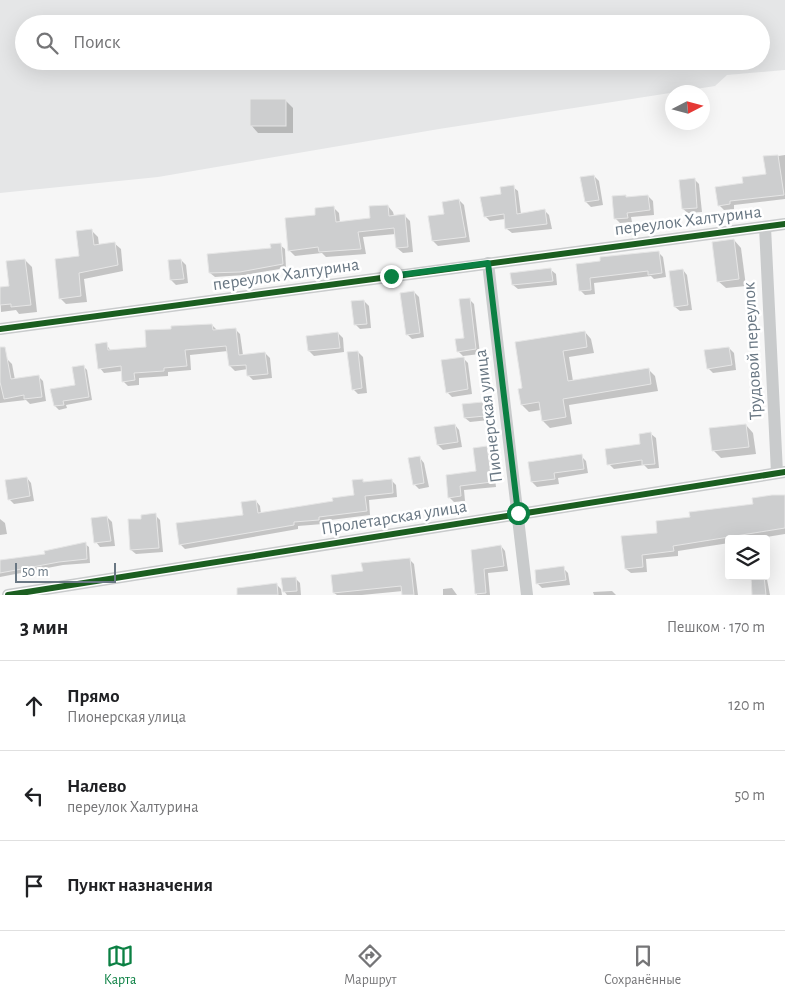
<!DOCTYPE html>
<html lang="ru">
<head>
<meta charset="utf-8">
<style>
	:root { --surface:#fff; --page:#f6f6f6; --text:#202124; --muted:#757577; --line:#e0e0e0; --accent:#0b8043 }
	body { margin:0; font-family:"Alegreya Sans",sans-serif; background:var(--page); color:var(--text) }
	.controls { position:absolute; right:15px; bottom:15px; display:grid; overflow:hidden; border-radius:5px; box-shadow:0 5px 20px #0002 }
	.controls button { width:45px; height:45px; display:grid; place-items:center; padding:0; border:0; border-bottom:1px solid var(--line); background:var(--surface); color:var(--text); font:25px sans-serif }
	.compass { position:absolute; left:665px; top:85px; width:45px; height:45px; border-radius:50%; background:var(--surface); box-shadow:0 5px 20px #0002; rotate:84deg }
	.scale { position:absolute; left:15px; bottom:12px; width:101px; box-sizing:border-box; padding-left:5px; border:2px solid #697783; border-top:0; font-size:14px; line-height:18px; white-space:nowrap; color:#697783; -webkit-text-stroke:4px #fff; paint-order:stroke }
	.stop { position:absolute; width:15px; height:15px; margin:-11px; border:4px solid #0b8043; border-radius:50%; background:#fff }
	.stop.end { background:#0b8043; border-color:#fff; box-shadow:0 1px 5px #0008 }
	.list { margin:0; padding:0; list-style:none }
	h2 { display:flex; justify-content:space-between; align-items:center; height:65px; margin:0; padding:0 20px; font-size:21px }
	h2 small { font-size:16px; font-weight:400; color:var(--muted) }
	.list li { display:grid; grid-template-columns:32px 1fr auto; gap:15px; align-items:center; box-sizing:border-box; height:90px; padding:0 20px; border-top:1px solid var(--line) }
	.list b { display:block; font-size:19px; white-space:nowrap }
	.list p { margin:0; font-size:16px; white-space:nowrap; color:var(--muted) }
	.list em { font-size:16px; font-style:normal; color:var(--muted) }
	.icon { flex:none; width:28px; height:28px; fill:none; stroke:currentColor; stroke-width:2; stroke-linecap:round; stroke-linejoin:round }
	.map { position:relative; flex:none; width:785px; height:595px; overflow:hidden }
	.search { position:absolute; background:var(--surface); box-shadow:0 5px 20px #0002; left:15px; right:15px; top:15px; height:55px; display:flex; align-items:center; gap:12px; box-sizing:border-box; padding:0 18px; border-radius:28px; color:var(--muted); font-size:19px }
	.sheet { height:335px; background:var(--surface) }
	nav { display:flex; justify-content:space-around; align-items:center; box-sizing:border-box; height:70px; border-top:1px solid var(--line); background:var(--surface); font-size:14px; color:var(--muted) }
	nav a { display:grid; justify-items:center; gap:2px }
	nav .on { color:var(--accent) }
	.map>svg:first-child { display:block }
	.built { fill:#e5e6e7; fill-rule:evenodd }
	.shadow { fill:#0003 }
	.building { fill:#cdcecf; stroke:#e6e6e6 }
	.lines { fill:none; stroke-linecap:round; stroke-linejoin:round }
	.street { stroke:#c9cbcc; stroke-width:12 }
	.cycleway-casing { stroke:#fff; stroke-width:9 }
	.cycleway { stroke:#1b5e20; stroke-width:6 }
	.route { stroke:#0b8043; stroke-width:6 }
	.labels { text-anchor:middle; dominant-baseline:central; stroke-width:5; stroke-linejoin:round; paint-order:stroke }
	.street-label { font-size:18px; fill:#697783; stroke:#fff }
</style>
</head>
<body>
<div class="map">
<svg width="785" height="595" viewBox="0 0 785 595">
	<rect width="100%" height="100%" fill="#f6f6f6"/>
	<path class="built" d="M0,0H785V70L727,75L715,86L439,129L158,177L0,193ZM24,24H761V61H24Z"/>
	<g class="shadow">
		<polygon points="285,100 293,108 293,133 258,133 251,125"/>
		<polygon points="785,155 785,199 734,205 734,209 724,210 719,205 744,184 767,176 765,158"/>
		<polygon points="594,176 599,181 603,205 591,207 586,202"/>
		<polygon points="694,179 699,184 702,212 688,213 683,209"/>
		<polygon points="513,187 518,191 521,214 545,211 549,215 552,229 512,233 507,229 505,219 490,221 485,216 502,195"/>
		<polygon points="625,196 627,198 648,196 653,201 654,215 631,217 632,222 620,223 615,218"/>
		<polygon points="459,200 464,205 470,242 438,246 433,241"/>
		<polygon points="388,206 393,212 394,216 404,215 410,221 413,252 403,253 397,248 396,234 363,237 366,254 326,257 322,253 295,256 289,250 317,216 334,208 339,213 340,223 372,219"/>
		<polygon points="92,231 98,237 99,245 114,243 121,249 123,271 84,279 87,302 66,304 60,298"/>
		<polygon points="734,240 741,248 746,286 726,288 718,281"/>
		<polygon points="280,245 285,249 286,268 244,275 215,277 210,273"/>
		<polygon points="658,252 663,257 666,277 654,279 651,276 594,283 595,294 585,295 580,290 577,265"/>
		<polygon points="25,260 32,267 37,312 19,314 16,310 1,312 0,289 10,288"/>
		<polygon points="181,260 186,265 188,283 176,285 171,280"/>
		<polygon points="551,270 556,274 557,285 518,289 513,285"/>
		<polygon points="683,270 687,275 692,310 680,311 675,307"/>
		<polygon points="414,292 419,297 424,337 412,339 407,334"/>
		<polygon points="469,299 474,304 480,354 463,356 458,351 465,339"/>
		<polygon points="364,301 369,306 371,328 360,329 355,324"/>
		<polygon points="212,325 217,330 235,329 240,334 243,355 265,353 270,358 272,378 253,380 248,375 248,369 235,371 230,366 228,351 190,355 191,370 168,372 168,376 139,378 139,385 128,386 123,381 122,371 104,373 100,368 106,344 111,351 148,348"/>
		<polygon points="585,332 591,339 594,353 569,357 573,381 648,369 655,376 658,391 569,405 572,424 550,428 543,421 541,410 529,412 522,405 523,389 517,343"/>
		<polygon points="338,333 343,338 344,352 314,356 309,351"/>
		<polygon points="729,348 734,353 736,370 713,373 708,368"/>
		<polygon points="358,352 363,357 367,393 358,394 353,389"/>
		<polygon points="463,358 468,363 472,394 452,397 447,392"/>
		<polygon points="7,359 12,364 15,380 38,376 43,381 46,401 30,404 26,400 0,403 0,361"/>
		<polygon points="83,366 87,370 92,400 66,405 67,408 59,410 55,406 77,386"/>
		<polygon points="483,404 488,408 489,420 470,422 465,418"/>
		<polygon points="455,425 459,430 462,447 443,450 438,445"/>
		<polygon points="746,425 753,433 756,454 721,458 714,451"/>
		<polygon points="651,434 656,438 659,468 648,469 644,465 614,469 609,464 641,445"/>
		<polygon points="487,448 492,453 496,487 464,490 465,501 454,502 449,497 447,476 477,472"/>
		<polygon points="581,456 586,461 588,473 558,478 559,484 537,487 532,482"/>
		<polygon points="420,458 424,463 429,487 419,489 414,484"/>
		<polygon points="27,478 31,483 34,501 14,504 9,499"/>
		<polygon points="362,480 365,483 392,481 396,485 397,497 369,500 370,515 323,521 323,524 298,526 298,529 185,549 180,544 244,516 256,501 260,506 261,514 334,502 355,496"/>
		<polygon points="785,497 785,534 755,539 729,539 729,543 678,551 678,556 646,559 647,572 631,573 626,569 659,534 691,518"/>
		<polygon points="155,515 160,520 163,552 136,554 131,550"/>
		<polygon points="107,517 112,522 115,546 100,547 96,542"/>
		<polygon points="0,519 5,523 7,534 0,535"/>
		<polygon points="85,544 89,547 90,563 63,565 0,577 0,562 46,555"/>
		<polygon points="501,546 505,551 508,571 488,573 490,595 477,595 472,551"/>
		<polygon points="409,559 414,564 418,595 404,595 403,591 362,595 337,595 334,593 364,572"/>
		<polygon points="563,568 568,573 570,585 542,588 538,584"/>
		<polygon points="766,574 770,595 753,595 752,576 766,576"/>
		<polygon points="295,578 300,583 301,595 287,595 284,591"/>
		<polygon points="276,584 281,589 282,595 240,595"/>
		<polygon points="452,588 457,595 443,595 443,589"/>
		<polygon points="612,591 616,595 594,595 593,592"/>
	</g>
	<g class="building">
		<rect x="250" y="99" width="36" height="27"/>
		<polygon points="778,155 784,195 730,201 730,204 718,206 715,187 743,183 742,177 766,174 763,156"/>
		<polygon points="594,175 599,200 585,202 580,177"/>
		<polygon points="695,178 697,208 682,209 679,180"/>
		<polygon points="514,185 517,214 545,209 547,224 505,229 504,214 484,217 480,197 501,194 500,187"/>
		<polygon points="626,195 626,197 648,195 650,210 627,213 628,218 614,219 612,196"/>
		<polygon points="459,199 466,237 432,241 428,216 444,214 442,202"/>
		<polygon points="388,205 389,216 405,214 408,247 396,248 394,228 358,232 361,249 319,252 318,247 288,251 285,218 315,215 315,208 334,206 336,222 370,218 369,206"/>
		<polygon points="92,229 94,245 115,242 118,265 79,273 81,296 59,299 55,259 79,256 76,231"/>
		<polygon points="734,239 739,279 717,282 712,242"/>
		<polygon points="281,243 283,264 240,272 209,273 207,254 271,248 270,244"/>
		<polygon points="659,251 662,273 648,275 648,271 590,278 591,290 579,291 576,264 600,261 600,257"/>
		<polygon points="25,259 31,305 11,307 11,304 0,305 0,287 9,286 6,261"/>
		<polygon points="181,259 184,279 170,280 168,260"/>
		<polygon points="551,268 553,281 512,285 510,273"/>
		<polygon points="683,269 688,305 674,307 669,271"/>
		<polygon points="414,291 420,333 406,335 400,293"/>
		<polygon points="470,298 476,349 457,352 455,339 464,338 459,299"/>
		<polygon points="364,300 367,324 354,325 351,301"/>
		<polygon points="212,324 213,330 236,328 239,355 265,352 268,374 247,376 246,365 229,366 226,346 185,350 187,366 164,368 164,371 134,373 135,380 122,382 121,366 98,369 95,344 107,342 108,350 146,347 145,330 171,329 171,326"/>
		<polygon points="585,331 587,347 563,351 568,381 649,368 651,384 563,399 566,417 542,421 539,402 521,405 518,389 522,388 515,342"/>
		<polygon points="338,332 340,348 308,351 306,336"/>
		<polygon points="0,347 5,347 11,379 39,375 42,397 24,399 24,395 4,399 0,382"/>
		<polygon points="729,347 732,365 707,369 704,350"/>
		<polygon points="358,351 362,388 352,390 347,352"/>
		<polygon points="464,357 468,389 446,393 441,360"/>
		<polygon points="84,365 89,397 63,401 64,405 54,406 50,389 75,385 72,367"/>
		<polygon points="483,402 485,416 464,418 462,404"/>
		<polygon points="455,424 458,442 437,445 434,427"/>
		<polygon points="746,424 749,447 712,451 709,428"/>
		<polygon points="651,432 655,464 642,465 642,460 607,465 605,449 640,444 639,434"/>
		<polygon points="487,446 492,482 460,486 461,496 448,498 446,475 476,471 473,448"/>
		<polygon points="582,454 584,469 554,473 555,479 531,482 528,462"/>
		<polygon points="420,456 424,483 413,485 408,458"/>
		<polygon points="27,477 30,496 8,500 5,480"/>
		<polygon points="363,479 363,482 392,479 393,493 365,496 367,511 319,517 319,520 294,522 294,525 179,545 176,523 243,515 241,502 256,500 258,513 333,501 332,498 354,495 352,480"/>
		<polygon points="772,495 785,495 785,528 673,546 674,551 642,555 643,567 625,569 621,536 657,533 656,521 690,517 689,512 753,504 752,498"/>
		<polygon points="156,513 159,548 130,550 128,519 141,519 141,515"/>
		<polygon points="107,516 111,541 94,543 91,518"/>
		<polygon points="86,542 87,559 59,562 0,573 0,560 45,554 44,551"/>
		<polygon points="501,545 504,566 484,569 486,593 475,594 471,550"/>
		<polygon points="410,558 414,595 402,595 401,586 333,593 331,575 363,571 361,563"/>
		<polygon points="564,566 566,580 536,584 535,570"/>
		<polygon points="751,576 764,576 766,595 752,595"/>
		<polygon points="296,577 297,591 283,592 281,578"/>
		<polygon points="277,583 278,595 237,595 237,588"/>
	</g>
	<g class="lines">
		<g class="street">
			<polyline points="765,227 777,473"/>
			<polyline points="488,263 527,595"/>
			<polyline points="0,329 785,224"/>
			<polyline points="8,595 785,472"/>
		</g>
		<defs>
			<g id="cycleway">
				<polyline points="0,329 785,224"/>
				<polyline points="8,595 785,472"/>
			</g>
		</defs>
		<use href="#cycleway" class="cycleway-casing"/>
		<use href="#cycleway" class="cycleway"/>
	</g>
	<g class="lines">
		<polyline class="route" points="391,276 488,263 518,513"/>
	</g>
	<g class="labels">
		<g class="street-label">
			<text transform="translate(688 221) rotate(-7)">переулок Халтурина</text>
			<text transform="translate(286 275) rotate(-8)">переулок Халтурина</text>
			<text transform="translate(753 351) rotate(-93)">Трудовой переулок</text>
			<text transform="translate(489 416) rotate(-97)">Пионерская улица</text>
			<text transform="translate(394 518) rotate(-9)">Пролетарская улица</text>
		</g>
	</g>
</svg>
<div class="controls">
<button><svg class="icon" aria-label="layers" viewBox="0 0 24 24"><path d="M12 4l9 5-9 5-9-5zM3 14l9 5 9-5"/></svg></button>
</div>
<svg class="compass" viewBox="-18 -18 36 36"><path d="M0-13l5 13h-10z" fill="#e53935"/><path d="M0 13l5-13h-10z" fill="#757577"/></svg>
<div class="scale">50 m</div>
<div class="stop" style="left:518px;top:513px"></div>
<div class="stop end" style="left:391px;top:276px"></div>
<div class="search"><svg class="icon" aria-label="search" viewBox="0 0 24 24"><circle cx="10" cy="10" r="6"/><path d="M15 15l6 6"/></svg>Поиск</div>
</div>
<section class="sheet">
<h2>3 мин<small>Пешком · 170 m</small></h2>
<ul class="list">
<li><svg class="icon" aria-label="ahead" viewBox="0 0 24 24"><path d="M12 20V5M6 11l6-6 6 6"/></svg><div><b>Прямо</b><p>Пионерская улица</p></div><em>120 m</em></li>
<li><svg class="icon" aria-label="left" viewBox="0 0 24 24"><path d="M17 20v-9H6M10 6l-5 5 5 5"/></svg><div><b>Налево</b><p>переулок Халтурина</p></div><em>50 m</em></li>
<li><svg class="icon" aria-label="arrive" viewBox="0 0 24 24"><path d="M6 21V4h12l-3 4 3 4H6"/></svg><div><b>Пункт назначения</b></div></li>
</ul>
</section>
<nav>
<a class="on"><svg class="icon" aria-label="map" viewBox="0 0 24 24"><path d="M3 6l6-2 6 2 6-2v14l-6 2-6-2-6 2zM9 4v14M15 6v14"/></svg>Карта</a>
<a><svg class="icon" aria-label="directions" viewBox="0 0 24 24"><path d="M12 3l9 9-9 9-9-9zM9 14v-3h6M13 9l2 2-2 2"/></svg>Маршрут</a>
<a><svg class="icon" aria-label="saved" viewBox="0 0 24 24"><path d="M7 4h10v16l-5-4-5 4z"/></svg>Сохранённые</a>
</nav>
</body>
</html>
